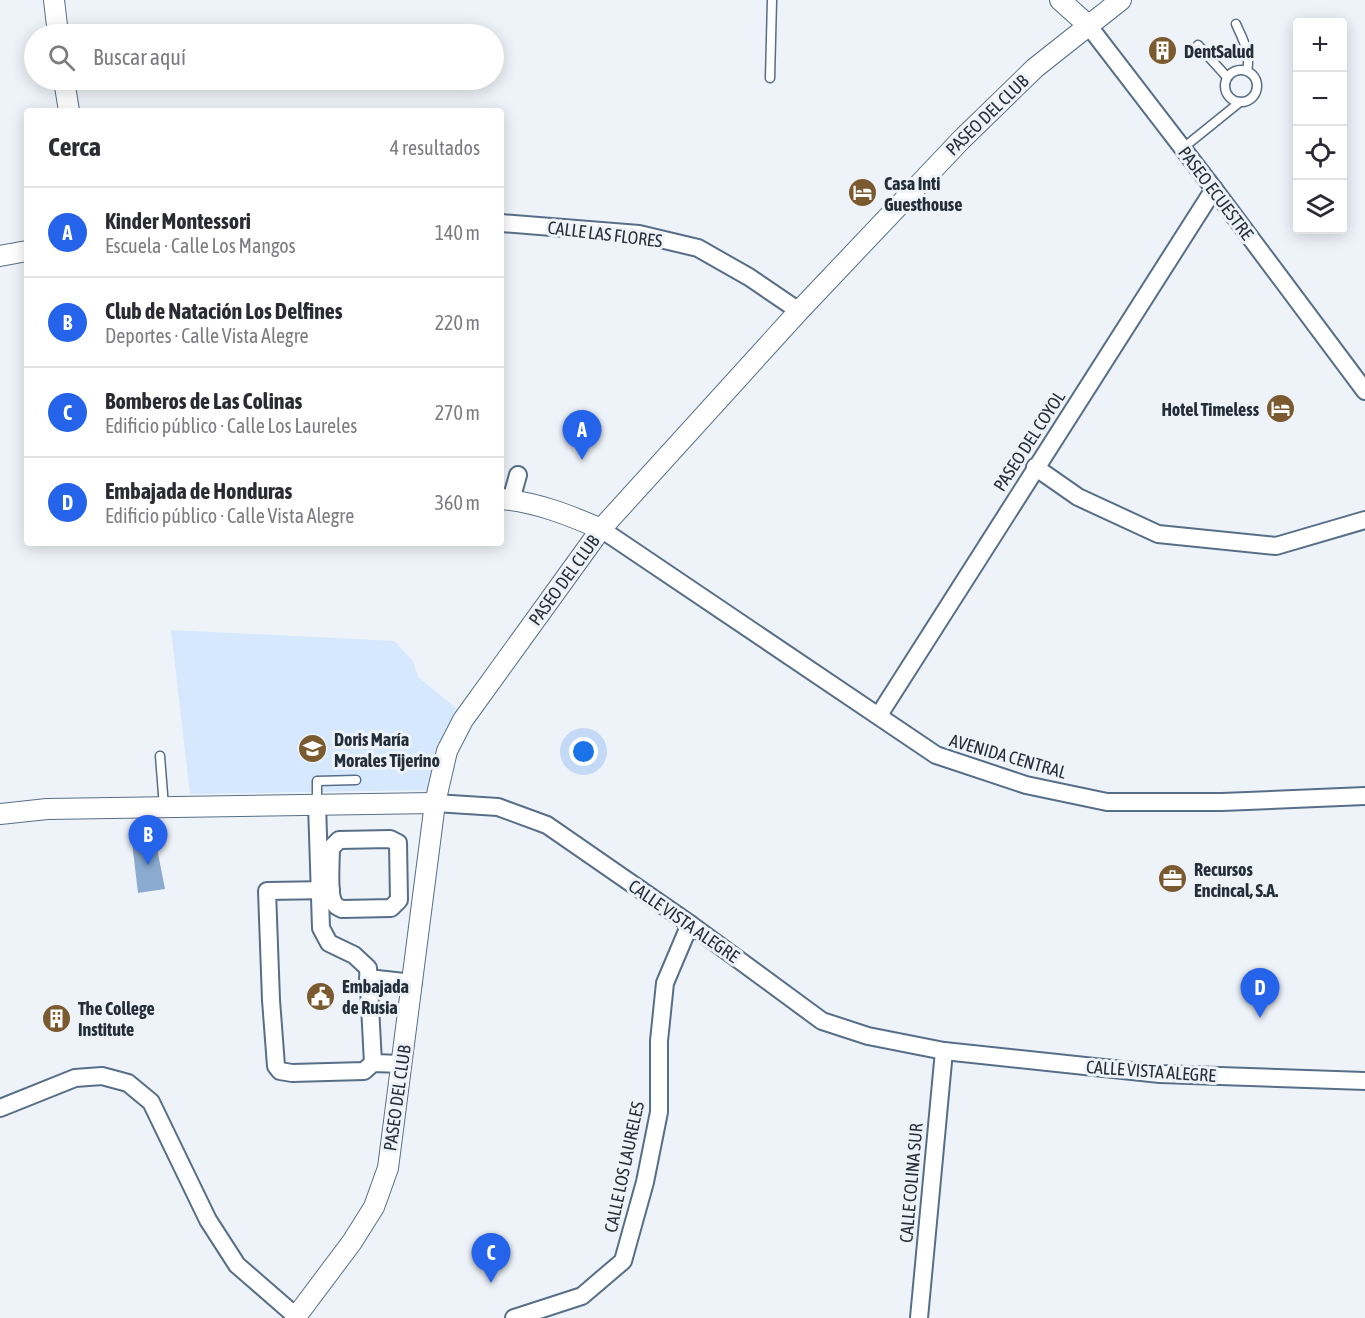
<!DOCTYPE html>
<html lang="es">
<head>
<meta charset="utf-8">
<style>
	:root { --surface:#fff; --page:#f7f7f7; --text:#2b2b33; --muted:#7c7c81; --line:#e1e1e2; --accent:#2563eb }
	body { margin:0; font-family:"Asap Condensed",sans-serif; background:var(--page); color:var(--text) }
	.controls { position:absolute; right:18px; top:18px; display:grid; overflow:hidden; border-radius:6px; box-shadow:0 3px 15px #0003 }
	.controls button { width:54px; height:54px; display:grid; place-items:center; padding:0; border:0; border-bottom:2px solid var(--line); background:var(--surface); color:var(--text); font:30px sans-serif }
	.you { position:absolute; left:584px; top:752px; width:21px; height:21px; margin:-15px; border:4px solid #fff; border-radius:50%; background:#1a73e8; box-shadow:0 0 0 9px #1a73e833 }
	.badge { display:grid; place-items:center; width:39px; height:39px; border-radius:50%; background:var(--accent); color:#fff; font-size:20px; font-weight:700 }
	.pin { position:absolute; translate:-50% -50px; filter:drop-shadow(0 2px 3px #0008) }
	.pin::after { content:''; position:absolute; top:32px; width:21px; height:18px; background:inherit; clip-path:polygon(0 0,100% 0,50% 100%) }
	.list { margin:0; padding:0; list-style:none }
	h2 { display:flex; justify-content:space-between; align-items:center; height:78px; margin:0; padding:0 24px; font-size:26px }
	h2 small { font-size:20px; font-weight:400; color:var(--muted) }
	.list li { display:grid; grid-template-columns:39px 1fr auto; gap:18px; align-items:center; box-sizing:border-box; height:90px; padding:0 24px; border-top:2px solid var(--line) }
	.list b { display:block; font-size:22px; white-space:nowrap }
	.list p { margin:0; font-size:20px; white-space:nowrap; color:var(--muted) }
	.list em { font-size:20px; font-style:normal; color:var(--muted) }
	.icon { flex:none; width:33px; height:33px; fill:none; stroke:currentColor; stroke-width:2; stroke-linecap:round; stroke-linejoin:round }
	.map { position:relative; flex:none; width:1365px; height:1318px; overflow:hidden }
	.search { position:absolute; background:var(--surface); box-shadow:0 3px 15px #0003; left:24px; top:24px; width:480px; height:66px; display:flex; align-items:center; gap:15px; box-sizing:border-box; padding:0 21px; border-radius:33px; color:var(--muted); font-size:22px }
	.panel { position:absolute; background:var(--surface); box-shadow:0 3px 15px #0003; left:24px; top:108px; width:480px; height:438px; border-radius:6px }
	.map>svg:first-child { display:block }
	.built { fill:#d5e8fd }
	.water { fill:#8aabcf }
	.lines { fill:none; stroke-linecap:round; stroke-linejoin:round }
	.service-casing { stroke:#576e88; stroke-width:11 }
	.minor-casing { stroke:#576e88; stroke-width:20 }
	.tertiary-casing { stroke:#576e88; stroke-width:22 }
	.service { stroke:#fff; stroke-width:8 }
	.minor { stroke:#fff; stroke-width:16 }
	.tertiary { stroke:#fff; stroke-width:20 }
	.labels { text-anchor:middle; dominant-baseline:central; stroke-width:6; stroke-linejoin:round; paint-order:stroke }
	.poi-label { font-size:18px; font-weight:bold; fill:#242e39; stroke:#eef3f9; text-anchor:start }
	.street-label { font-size:18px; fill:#242e39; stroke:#eef3f9 }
</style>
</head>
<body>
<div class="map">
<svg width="1365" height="1318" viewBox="0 0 1365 1318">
	<rect width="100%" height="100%" fill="#eef3f9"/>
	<polygon class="built" points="171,630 394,641 413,661 418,677 456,708 427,790 190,794"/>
	<polygon class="water" points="155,838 165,889 138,893 132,842"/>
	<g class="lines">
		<defs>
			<g id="service">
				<path d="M1236,24C1243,40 1251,53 1247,71"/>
				<polyline points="1198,45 1227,77"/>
				<circle cx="1241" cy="86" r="16"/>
				<polyline points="770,78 772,0"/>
				<polyline points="1183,148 1240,102"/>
				<polyline points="160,756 164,807"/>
				<polyline points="317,804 317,781 356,780"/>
			</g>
			<g id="minor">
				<polyline points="1088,25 1214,189 1365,391"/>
				<polyline points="501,223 639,234 698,248 749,277 799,311"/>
				<polyline points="1035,467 1078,497 1158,534 1276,546 1365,520"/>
				<polyline points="511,500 518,475"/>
				<polyline points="601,529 936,755 1026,785 1107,802 1222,802 1365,796"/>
				<polyline points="879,715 1214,189"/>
				<polyline points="435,803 498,807 547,825 690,924 822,1021 868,1036 944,1051 1160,1074 1365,1081"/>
				<polyline points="317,804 321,928 329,943 354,955 368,968 373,1063"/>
				<path d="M390,839L398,843L399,900L391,908L342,909C338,907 336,907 334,903C328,894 331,860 331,848L339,840Z"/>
				<polyline points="331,890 267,891 271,1000 276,1066 280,1071 292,1073 364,1071 373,1063 402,1064"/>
				<polyline points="368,978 413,983"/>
				<polyline points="0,1108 75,1078 102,1076 128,1083 151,1102 208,1220 237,1265 298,1318"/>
				<polyline points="514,1318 582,1296 623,1261 645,1182 659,1112 659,1041 665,983 690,924"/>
				<polyline points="919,1318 944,1051"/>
			</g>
			<g id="tertiary">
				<polyline points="54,0 58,34"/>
				<polyline points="1060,0 1088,25"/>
				<polyline points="64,80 69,111"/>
				<polyline points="0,256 27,251"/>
				<path d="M501,499C536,502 569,515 601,529"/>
				<polyline points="0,814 47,809 435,803"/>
				<polyline points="295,1318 352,1242 374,1207 388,1168 435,803 447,751 463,720 601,529 799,311 961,140 1035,68 1121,0"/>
			</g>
		</defs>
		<use href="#service" class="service-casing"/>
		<use href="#minor" class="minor-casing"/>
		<use href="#tertiary" class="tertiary-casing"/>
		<use href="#service" class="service"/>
		<use href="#minor" class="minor"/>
		<use href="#tertiary" class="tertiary"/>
	</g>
	<defs>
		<symbol id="building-disc" viewBox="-11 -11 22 22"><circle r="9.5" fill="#7b5a30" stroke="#eef3f9"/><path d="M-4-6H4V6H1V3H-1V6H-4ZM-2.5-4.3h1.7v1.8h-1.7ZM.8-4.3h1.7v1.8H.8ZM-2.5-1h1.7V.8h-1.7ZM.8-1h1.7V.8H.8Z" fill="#fff"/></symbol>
		<symbol id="hotel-disc" viewBox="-11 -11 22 22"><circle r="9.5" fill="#7b5a30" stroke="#eef3f9"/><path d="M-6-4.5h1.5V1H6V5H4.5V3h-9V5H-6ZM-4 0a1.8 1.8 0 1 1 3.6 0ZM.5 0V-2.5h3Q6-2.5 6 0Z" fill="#fff"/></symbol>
		<symbol id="school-disc" viewBox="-11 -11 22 22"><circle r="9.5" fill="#7b5a30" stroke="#eef3f9"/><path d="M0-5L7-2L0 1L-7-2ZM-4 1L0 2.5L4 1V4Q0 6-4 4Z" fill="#fff"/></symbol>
		<symbol id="office-disc" viewBox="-11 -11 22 22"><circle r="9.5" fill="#7b5a30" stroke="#eef3f9"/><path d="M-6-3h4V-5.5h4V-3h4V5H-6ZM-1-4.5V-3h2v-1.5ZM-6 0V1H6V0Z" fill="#fff"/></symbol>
		<symbol id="civic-disc" viewBox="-11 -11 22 22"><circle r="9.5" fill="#7b5a30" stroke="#eef3f9"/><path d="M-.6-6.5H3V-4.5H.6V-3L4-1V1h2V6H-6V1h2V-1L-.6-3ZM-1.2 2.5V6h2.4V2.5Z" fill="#fff"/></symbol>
	</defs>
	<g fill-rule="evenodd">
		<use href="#building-disc" x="1146" y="34" width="33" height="33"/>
		<use href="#hotel-disc" x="846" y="176" width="33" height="33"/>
		<use href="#hotel-disc" x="1264" y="392" width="33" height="33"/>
		<use href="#school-disc" x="296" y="732" width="33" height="33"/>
		<use href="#office-disc" x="1156" y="862" width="33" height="33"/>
		<use href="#civic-disc" x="304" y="980" width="33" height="33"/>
		<use href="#building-disc" x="40" y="1002" width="33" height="33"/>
	</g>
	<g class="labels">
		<g class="poi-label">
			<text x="1184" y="51">DentSalud</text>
			<text x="884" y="183">Casa Inti<tspan x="884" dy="21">Guesthouse</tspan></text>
			<text x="1259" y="409" text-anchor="end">Hotel Timeless</text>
			<text x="334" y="739">Doris María<tspan x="334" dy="21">Morales Tijerino</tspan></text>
			<text x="1194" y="869">Recursos<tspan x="1194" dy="21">Encincal, S.A.</tspan></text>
			<text x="342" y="986">Embajada<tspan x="342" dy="21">de Rusia</tspan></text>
			<text x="78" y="1008">The College<tspan x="78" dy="21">Institute</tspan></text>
		</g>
		<g class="street-label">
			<text transform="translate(987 115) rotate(-44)">PASEO DEL CLUB</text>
			<text transform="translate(1216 193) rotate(53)">PASEO ECUESTRE</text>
			<text transform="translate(605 234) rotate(7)">CALLE LAS FLORES</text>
			<text transform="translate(1029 441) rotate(-57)">PASEO DEL COYOL</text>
			<text transform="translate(564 580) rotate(-54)">PASEO DEL CLUB</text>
			<text transform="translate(1008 756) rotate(16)">AVENIDA CENTRAL</text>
			<text transform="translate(684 921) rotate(35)">CALLE VISTA ALEGRE</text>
			<text transform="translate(1151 1071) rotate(4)">CALLE VISTA ALEGRE</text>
			<text transform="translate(397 1098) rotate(-82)">PASEO DEL CLUB</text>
			<text transform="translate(624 1167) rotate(-78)">CALLE LOS LAURELES</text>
			<text transform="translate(911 1183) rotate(-85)">CALLE COLINA SUR</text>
		</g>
	</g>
</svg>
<div class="controls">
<button>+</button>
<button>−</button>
<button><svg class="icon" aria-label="locate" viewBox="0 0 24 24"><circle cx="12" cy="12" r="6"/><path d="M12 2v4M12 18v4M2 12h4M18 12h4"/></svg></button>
<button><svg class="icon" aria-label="layers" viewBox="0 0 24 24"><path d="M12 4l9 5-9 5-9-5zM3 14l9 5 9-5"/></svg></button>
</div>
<div class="you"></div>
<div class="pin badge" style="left:582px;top:460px">A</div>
<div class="pin badge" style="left:148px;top:865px">B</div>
<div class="pin badge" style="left:491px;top:1283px">C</div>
<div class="pin badge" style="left:1260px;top:1018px">D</div>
<div class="search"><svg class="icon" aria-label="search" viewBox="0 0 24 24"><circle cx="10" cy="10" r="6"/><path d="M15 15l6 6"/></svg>Buscar aquí</div>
<section class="panel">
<h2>Cerca<small>4 resultados</small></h2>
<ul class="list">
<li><span class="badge">A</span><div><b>Kinder Montessori</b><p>Escuela · Calle Los Mangos</p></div><em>140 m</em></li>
<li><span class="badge">B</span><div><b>Club de Natación Los Delfines</b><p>Deportes · Calle Vista Alegre</p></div><em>220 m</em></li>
<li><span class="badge">C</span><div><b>Bomberos de Las Colinas</b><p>Edificio público · Calle Los Laureles</p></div><em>270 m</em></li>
<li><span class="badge">D</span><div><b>Embajada de Honduras</b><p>Edificio público · Calle Vista Alegre</p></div><em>360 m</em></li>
</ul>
</section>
</div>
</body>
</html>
